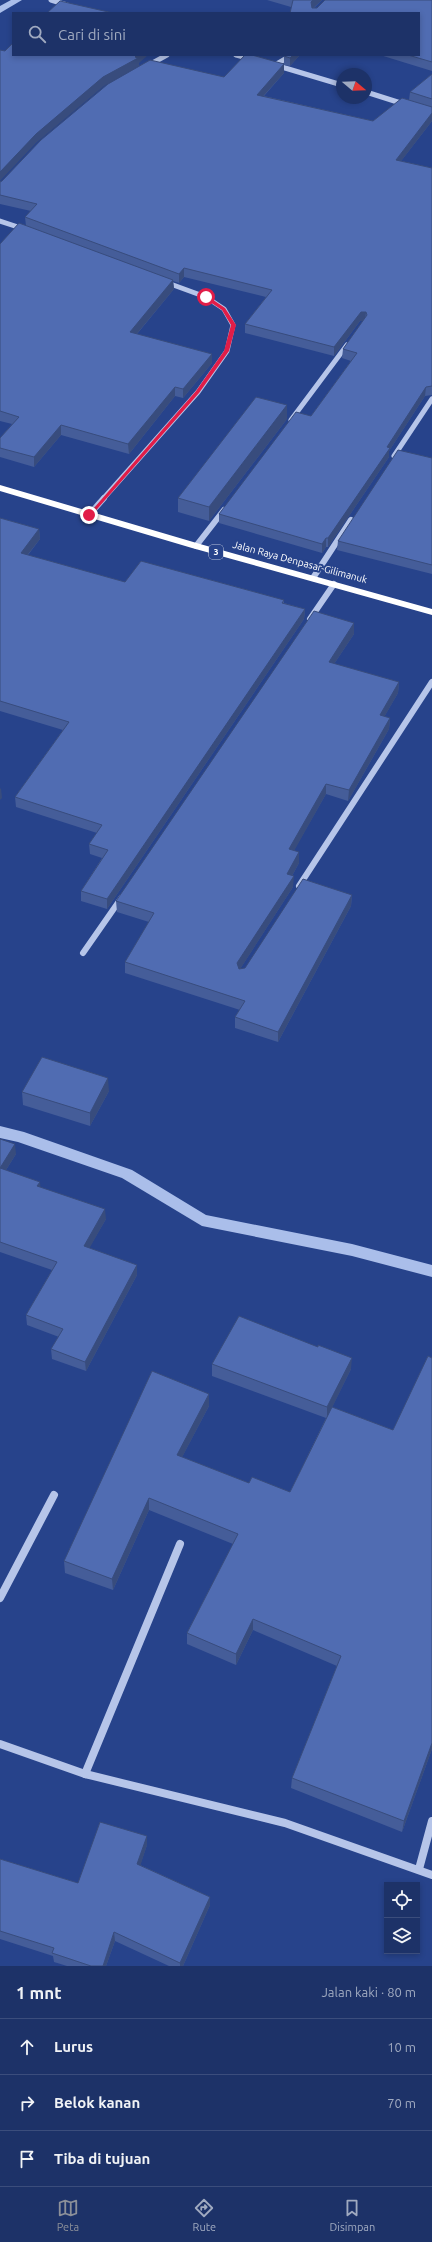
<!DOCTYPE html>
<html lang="id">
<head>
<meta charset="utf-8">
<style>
	:root { --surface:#1d3268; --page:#253a6e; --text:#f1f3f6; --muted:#a0aac0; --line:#3b4d7c; --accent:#8c9099 }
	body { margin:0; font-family:Ubuntu,sans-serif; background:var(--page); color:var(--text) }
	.controls { position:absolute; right:12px; bottom:12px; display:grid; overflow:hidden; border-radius:0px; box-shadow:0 2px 6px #0003 }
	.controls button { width:36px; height:36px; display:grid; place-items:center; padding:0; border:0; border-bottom:1px solid var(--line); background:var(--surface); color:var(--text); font:20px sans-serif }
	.compass { position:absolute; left:336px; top:68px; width:36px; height:36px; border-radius:50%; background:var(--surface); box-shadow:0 2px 6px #0003; rotate:109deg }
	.stop { position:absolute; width:12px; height:12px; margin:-9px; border:3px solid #e11d48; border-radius:50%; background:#fff }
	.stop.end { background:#e11d48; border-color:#fff; box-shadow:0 1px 4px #0008 }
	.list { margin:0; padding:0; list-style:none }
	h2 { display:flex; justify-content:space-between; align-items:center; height:52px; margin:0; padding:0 16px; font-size:17px }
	h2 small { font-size:13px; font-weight:400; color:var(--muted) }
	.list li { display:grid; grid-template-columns:26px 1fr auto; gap:12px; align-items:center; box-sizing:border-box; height:56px; padding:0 16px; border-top:1px solid var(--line) }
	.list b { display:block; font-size:15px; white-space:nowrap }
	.list em { font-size:13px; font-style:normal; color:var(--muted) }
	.icon { flex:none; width:22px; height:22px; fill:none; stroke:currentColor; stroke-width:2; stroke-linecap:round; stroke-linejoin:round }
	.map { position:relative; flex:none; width:432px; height:1966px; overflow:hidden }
	.search { position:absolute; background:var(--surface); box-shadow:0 2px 6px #0003; left:12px; right:12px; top:12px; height:44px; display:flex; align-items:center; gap:10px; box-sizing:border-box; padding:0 14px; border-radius:0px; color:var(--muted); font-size:15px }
	.sheet { height:220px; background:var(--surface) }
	nav { display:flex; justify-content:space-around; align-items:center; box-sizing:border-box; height:56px; border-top:1px solid var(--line); background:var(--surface); font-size:11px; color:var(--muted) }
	nav a { display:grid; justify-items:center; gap:2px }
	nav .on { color:var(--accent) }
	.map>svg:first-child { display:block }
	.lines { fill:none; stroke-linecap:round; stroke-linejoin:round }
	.stream { fill:#aabeea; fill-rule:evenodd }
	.minor-far2 { stroke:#b6c5e9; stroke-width:5 }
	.minor-far1 { stroke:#b6c5e9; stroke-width:6 }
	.minor { stroke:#b6c5e9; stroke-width:8 }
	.highway { fill:#fff; fill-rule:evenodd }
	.wall { fill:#455d99 }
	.shaded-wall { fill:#384c7d }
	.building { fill:#506cb2; stroke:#384c7d }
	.route { fill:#e11d48 }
	.labels { text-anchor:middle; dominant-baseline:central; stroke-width:4; stroke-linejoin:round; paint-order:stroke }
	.shield { fill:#27438b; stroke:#bec7dc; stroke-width:1 }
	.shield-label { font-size:9px; font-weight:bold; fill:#fff }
	.street-label { font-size:10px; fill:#fff; stroke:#27438b }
</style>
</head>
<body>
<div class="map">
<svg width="432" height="1966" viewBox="0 0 432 1966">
	<rect width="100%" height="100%" fill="#27438b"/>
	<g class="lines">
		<g class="stream">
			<polygon points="11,0 22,0 0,13 0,6"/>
			<polygon points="0,1126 24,1132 132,1170 206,1215 352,1244 432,1265 432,1277 352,1256 202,1226 122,1178 18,1142 0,1138"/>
		</g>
		<g class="minor-far2">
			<polyline points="51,0 67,5"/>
			<polyline points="236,55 252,59"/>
			<polyline points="275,65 342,85"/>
			<polyline points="275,65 292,55"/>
			<polyline points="147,66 167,55"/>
			<polyline points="366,92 407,105"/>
			<polyline points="0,221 24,229"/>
			<polyline points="291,420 347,345"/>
			<polyline points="394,456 432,399"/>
			<polyline points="103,499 198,392 227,351 233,325 224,309 206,297 165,282"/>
		</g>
		<g class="minor-far1">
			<polyline points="89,515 104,498"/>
			<polyline points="196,546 224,510"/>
			<polyline points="313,578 351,520"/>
			<polyline points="310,619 334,584"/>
			<polyline points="299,886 432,682"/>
			<polyline points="83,953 122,897"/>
		</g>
		<g class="minor">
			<polyline points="0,1598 54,1495"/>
			<polyline points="0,1744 85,1774 285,1823 432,1875"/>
			<polyline points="85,1774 180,1544"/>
			<polyline points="419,1869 432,1821"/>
		</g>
		<polygon class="highway" points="0,485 200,544 432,609 432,615 192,548 0,491"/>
	</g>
	<g class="wall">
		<polygon points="267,0 322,0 314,8 432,0 432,71 380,55 419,55 291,7"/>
		<polygon points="285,55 300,55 290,66 284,65 284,73 264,96 373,121 409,100 410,92 432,74 432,121 401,161 432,168 432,395 425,396 389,451 389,457 328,547 326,547 322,553 219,523 219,514 311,416 351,361 342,358 343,349 363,321 360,321 334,356 245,333 245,324 266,297 184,277 179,283 173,281 174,289 137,334 212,363 183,398 175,396 129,454 61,435 34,467 0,457 0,438 12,424 0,421 0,244 26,226 25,217 31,211 0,204 0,182 224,77 284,64 284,56"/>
		<polygon points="287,419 209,521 178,512 178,498"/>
		<polygon points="432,458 432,574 337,550 338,541"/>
		<polygon points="0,518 39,529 40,539 28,555 125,582 284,600 284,603 305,609 304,619 107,909 81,901 81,891 102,858 90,854 89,844 97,833 16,807 15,797 63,730 0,711"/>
		<polygon points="354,623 354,634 334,664 399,682 398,693 384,717 390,718 389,729 348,801 326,794 294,850 299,863 292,876 293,887 240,969 245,968 352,895 351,906 278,1042 235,1028 235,1017 240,1010 125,973 125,962 149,922 117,912 116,901"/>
		<polygon points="109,1091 90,1126 23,1105 22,1092"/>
		<polygon points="0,1139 16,1154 6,1170 106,1219 89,1248 137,1275 86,1371 52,1359 51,1349 59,1337 27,1325 26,1315 52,1270 0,1252"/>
		<polygon points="432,1358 432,1749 402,1832 291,1788 292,1778 337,1666 253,1630 236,1665 187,1644 187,1633 233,1544 149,1510 113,1590 65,1573 64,1561 209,1394 209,1406 182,1457 249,1483 290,1492 326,1418 212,1376 212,1364 351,1369 332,1407 393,1430"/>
		<polygon points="147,1845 140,1865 210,1897 210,1905 183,1966 169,1966 115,1941 106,1966 67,1966 54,1962 53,1956 0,1939 0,1859 78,1883"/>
	</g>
	<g class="shaded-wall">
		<polygon points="313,0 322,0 311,10 311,2"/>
		<polygon points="137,55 148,55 139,63 139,66 104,86 36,143 0,181 0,172 36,134 103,77"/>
		<polygon points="280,55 284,55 280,57"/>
		<polygon points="293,55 300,55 290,66 290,58"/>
		<polygon points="284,64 284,73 257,103 257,95"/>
		<polygon points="432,113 432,121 395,169 396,160"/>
		<polygon points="184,268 184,277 179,283 179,274"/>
		<polygon points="173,280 174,289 130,342 130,332"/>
		<polygon points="361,312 366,312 365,321 360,321 334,356 334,347"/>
		<polygon points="212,354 212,363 183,398 183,389"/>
		<polygon points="175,387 175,396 129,454 128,444"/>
		<polygon points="426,387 425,396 389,451 389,457 328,547 328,538"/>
		<polygon points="287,405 287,419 209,521 209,507"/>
		<polygon points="61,425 61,435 34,467 34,457"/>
		<polygon points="39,529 40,539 21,563 21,553"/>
		<polygon points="326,538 326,547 322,553 322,544"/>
		<polygon points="305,609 304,619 107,909 107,899"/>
		<polygon points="354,623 354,634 328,673 329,662"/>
		<polygon points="399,682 398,693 379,726 380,715"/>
		<polygon points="390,718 389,729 348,801 349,790"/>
		<polygon points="326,784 326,794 289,860 289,849"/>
		<polygon points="1,788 2,798 0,800 0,789"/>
		<polygon points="299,852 299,863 287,885 287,874"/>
		<polygon points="294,876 293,887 237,974 237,963"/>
		<polygon points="352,895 351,906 278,1042 278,1032"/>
		<polygon points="108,1078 109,1091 90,1126 90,1113"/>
		<polygon points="15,1144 16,1154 1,1178 0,1168"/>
		<polygon points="40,1182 41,1192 37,1186"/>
		<polygon points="105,1209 106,1219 85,1256 84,1246"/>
		<polygon points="137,1265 137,1275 86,1371 85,1362"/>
		<polygon points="352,1358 351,1369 327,1418 327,1407"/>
		<polygon points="209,1394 209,1406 177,1467 177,1455"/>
		<polygon points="149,1498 149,1510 113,1590 112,1579"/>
		<polygon points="253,1619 253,1630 236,1665 236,1654"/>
		<polygon points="432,1743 432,1749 402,1832 404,1821"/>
		<polygon points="147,1836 147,1845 138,1873 137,1864"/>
		<polygon points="210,1897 210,1905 183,1966 180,1966 180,1963"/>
		<polygon points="114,1932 115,1941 106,1966 103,1966"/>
	</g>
	<g class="building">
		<polygon points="293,0 313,0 311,2 312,8 317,8 325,0 432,0 432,62 408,55 419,55 419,13 290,13"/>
		<polygon points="60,1 113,13 47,13"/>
		<polygon points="13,43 13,55 137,55 135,57 138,58 103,77 36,134 0,172 0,50 5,51"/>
		<polygon points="245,55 252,55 284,64 257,95 373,121 402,98 432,107 432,113 396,160 432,168 432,386 426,387 387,447 390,448 328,538 326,538 322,544 219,514 296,412 311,416 357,353 343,349 367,315 366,312 361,312 334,347 245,324 272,290 184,268 179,274 25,217 37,204 0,195 0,182 2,181 41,140 108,84 150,60 224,77"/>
		<polygon points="285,55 293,55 290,58 284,56"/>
		<polygon points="432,74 432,99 410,92"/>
		<polygon points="19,223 173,280 130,332 212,354 183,389 175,387 128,444 61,425 34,457 0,448 0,438 19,417 0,411 0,244"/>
		<polygon points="256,397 287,405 209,507 178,498"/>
		<polygon points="398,450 432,458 432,565 338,541"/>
		<polygon points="0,518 39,529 21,553 125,582 141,561 284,600 282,603 305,609 107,899 81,891 108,850 89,844 102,825 15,797 69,722 0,701"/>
		<polygon points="314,611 354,623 329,662 399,682 380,715 390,718 349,790 326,784 289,849 299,852 287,874 294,876 237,963 239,969 245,968 303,879 352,895 278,1032 235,1017 245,1001 125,962 154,913 116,901"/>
		<polygon points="42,1057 108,1078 90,1113 22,1092"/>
		<polygon points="0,1139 15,1144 0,1168"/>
		<polygon points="0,1168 40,1182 37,1186 105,1209 84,1246 137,1265 85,1362 51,1349 63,1329 26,1315 57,1262 0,1242"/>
		<polygon points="239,1316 318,1347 318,1345 352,1358 327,1407 212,1364"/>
		<polygon points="428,1356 432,1358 432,1743 404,1821 292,1778 341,1656 253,1619 236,1654 187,1633 238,1534 149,1498 112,1579 64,1561 152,1371 209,1394 177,1455 249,1483 252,1477 290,1492 332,1407 393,1430"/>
		<polygon points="100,1822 147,1836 137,1864 210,1897 180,1963 114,1932 103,1966 91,1966 52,1953 54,1948 0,1931 0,1859 78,1883"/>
	</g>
	<polygon class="route" points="206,295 225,308 236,325 229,351 199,393 91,516 87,516 196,391 224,351 231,325 222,310 204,298"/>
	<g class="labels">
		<rect class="shield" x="209" y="545" width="14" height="14" rx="3"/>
		<g class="shield-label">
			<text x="216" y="552">3</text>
		</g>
		<g class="street-label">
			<text transform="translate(300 562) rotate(15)">Jalan Raya Denpasar-Gilimanuk</text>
		</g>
	</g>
</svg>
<div class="controls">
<button><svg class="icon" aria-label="locate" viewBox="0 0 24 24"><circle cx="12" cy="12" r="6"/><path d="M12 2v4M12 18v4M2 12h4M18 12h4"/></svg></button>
<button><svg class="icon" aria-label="layers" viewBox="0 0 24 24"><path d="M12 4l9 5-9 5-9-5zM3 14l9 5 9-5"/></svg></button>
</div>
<svg class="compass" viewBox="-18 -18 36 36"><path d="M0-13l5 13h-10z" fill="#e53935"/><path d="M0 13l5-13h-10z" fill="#a0aac0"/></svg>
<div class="stop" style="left:206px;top:297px"></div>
<div class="stop end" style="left:89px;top:515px"></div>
<div class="search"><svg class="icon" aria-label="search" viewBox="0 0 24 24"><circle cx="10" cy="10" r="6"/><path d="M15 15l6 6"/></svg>Cari di sini</div>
</div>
<section class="sheet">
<h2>1 mnt<small>Jalan kaki · 80 m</small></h2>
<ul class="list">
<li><svg class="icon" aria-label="ahead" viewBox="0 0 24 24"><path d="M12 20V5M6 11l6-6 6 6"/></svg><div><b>Lurus</b></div><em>10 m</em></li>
<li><svg class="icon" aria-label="right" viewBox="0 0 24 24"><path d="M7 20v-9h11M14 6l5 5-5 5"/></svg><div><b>Belok kanan</b></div><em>70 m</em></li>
<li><svg class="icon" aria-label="arrive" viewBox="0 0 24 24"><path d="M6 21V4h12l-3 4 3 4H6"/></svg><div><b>Tiba di tujuan</b></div></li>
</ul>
</section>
<nav>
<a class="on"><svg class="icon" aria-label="map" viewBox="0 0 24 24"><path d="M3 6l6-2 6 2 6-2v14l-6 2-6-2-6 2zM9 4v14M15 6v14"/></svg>Peta</a>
<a><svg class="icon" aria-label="directions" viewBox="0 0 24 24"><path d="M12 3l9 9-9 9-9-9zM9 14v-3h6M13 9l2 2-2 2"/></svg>Rute</a>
<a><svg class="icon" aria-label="saved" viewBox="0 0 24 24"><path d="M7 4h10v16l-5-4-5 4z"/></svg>Disimpan</a>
</nav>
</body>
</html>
